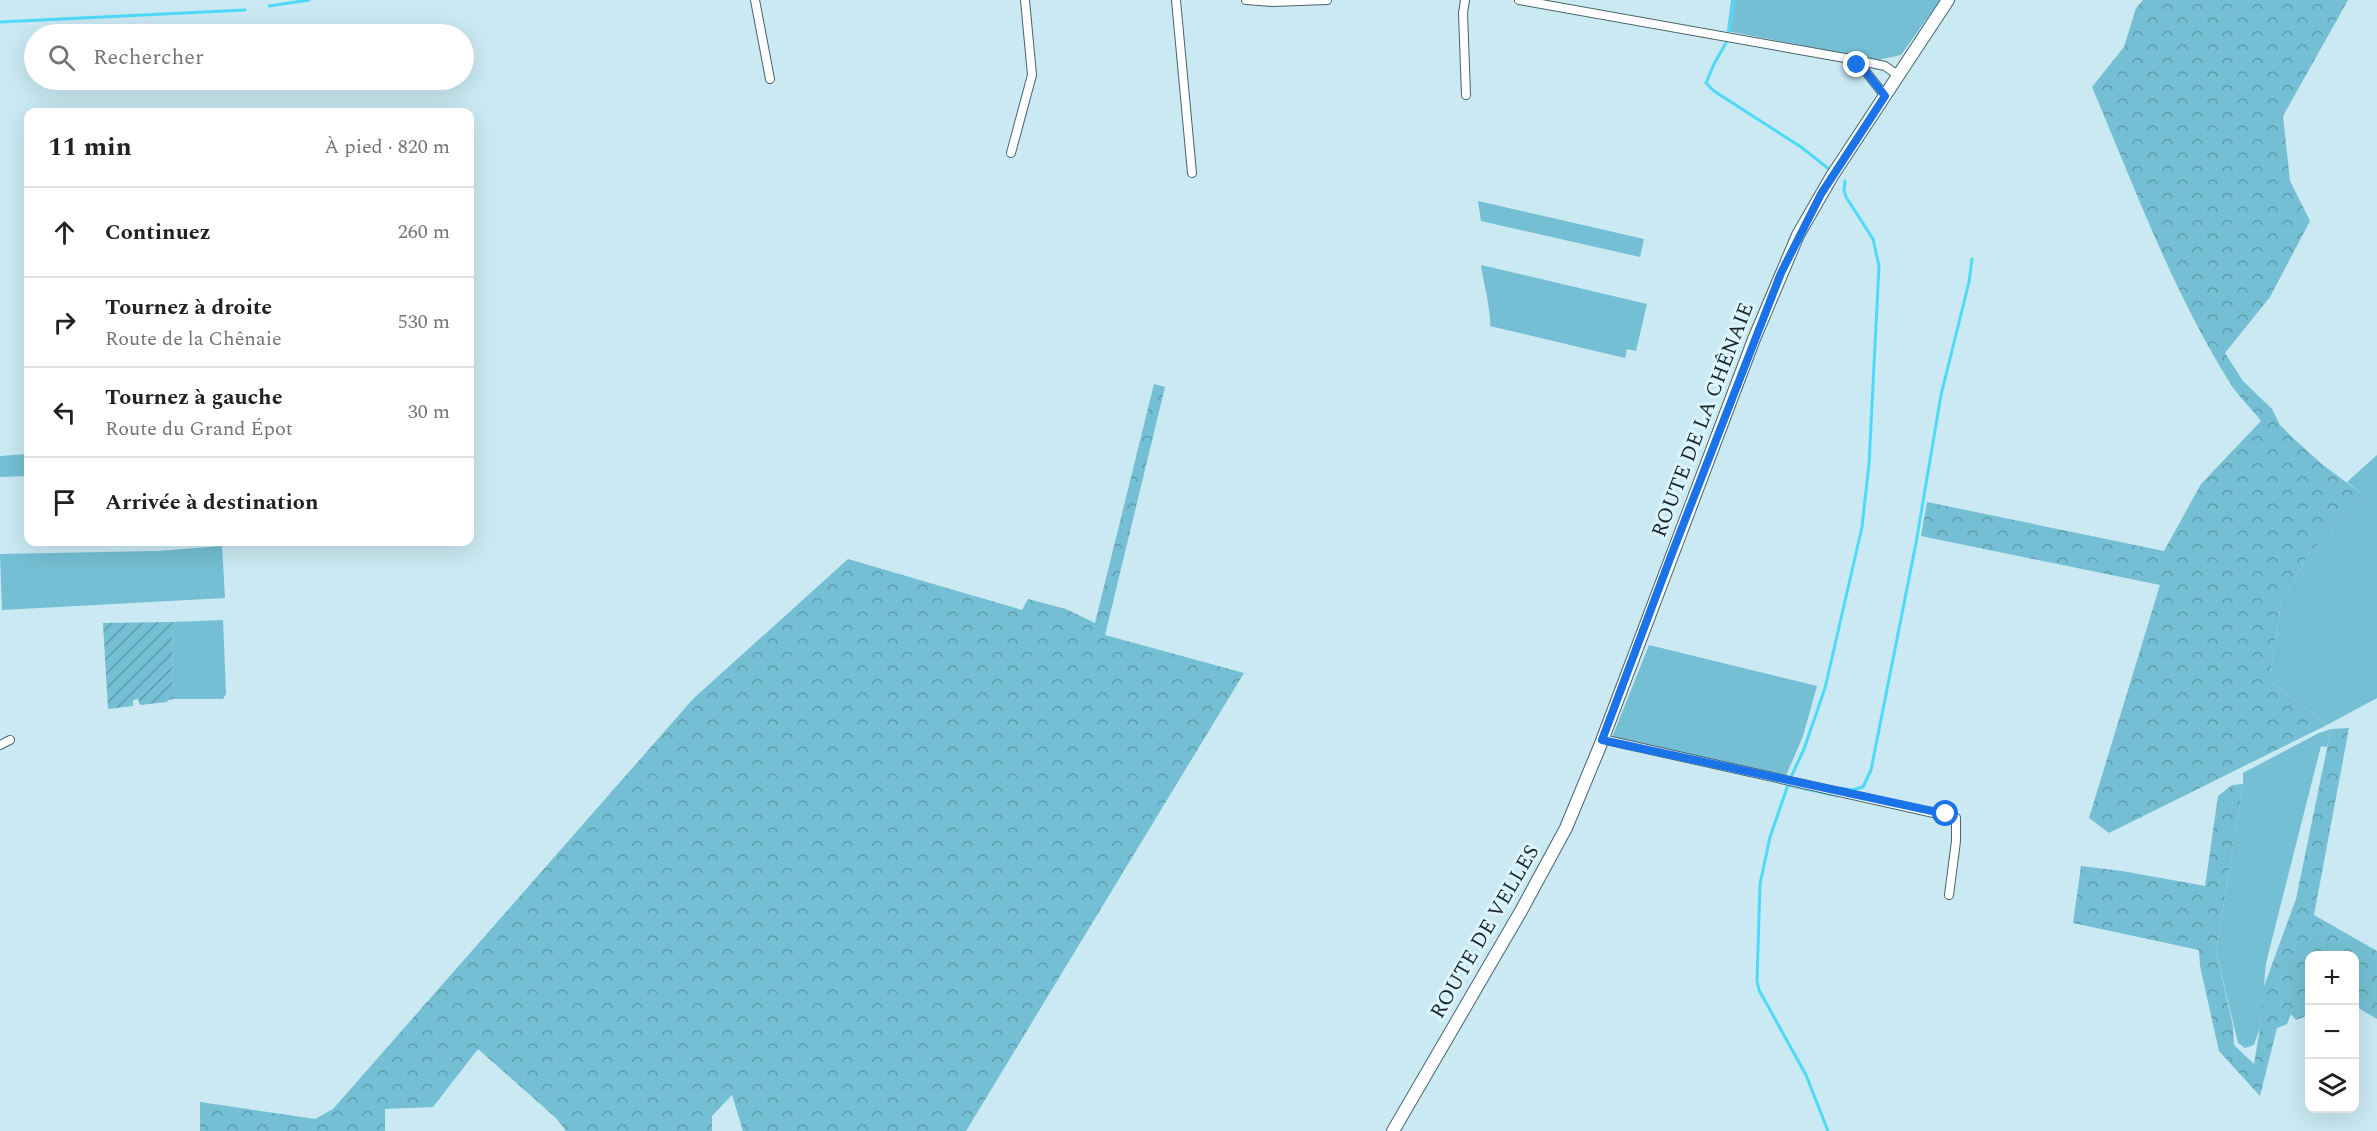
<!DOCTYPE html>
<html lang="fr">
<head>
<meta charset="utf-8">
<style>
	:root { --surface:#fff; --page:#f2f2f2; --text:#202124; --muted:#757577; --line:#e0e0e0 }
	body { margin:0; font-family:Spectral,serif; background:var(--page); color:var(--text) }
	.controls { position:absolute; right:18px; bottom:18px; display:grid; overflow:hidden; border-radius:12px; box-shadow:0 6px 24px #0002 }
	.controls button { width:54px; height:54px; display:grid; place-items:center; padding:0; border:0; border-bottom:2px solid var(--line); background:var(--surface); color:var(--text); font:30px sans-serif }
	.stop { position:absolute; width:18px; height:18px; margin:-14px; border:4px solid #1a73e8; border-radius:50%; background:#fff }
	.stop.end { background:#1a73e8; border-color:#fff; box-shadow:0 2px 6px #0008 }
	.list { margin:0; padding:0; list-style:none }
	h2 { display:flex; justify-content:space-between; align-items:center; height:78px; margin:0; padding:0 24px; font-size:26px }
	h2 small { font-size:20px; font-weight:400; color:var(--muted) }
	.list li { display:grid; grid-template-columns:39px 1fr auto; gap:18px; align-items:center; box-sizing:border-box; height:90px; padding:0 24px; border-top:2px solid var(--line) }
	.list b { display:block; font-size:22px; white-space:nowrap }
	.list p { margin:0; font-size:20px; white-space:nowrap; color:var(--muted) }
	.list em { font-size:20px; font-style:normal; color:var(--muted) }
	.icon { flex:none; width:33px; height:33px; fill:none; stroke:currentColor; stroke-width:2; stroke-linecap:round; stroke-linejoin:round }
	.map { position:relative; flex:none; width:2377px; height:1131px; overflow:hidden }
	.search { position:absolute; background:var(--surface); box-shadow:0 6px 24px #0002; left:24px; top:24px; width:450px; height:66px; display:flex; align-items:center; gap:15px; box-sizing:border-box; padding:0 21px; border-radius:33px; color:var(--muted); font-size:22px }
	.panel { position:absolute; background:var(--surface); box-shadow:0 6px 24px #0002; left:24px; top:108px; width:450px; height:438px; border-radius:12px }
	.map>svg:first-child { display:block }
	.grass { fill:#74bfd3 }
	.forest { fill:url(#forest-crowns) }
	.garden { fill:url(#garden-furrows) }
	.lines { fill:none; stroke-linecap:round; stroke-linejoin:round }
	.stream { stroke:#4fd9f9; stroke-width:3 }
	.street-casing { stroke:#48646c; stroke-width:10 }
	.secondary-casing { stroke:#48646c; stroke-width:14 }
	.street { stroke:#fff; stroke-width:8 }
	.secondary { stroke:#fff; stroke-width:12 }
	.route { stroke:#1a73e8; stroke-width:8 }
	.labels { text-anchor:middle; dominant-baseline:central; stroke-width:6; stroke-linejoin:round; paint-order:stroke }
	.street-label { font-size:21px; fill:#1a2629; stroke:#dcf5fc }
</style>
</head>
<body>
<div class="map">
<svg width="2377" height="1131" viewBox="0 0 2377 1131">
	<defs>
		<pattern id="forest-crowns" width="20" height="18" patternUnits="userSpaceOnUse" patternTransform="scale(1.5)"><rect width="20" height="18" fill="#74bfd3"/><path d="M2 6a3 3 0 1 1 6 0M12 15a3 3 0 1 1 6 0" fill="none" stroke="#5e9bab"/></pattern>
		<pattern id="garden-furrows" width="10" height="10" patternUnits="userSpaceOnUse" patternTransform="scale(1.5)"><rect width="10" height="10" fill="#74bfd3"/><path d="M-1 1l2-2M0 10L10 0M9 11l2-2" fill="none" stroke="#5e9bab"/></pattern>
	</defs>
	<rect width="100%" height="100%" fill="#cae9f2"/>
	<g class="grass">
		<polygon points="1731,0 1940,0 1901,55 1878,60 1727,31"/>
		<polygon points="1478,201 1644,239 1640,257 1481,221"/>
		<path d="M1481,265L1647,304L1636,351L1627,349L1625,358L1490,326C1492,316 1483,279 1481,265Z"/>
		<polygon points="28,454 28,476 0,477 0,456"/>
		<polygon points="2377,455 2377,698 2327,725 2269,680 2281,604 2309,553 2365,496 2347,482"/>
		<polygon points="222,546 225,598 2,610 0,554 157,551"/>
		<polygon points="223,620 226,694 223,699 173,699 172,622"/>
		<polygon points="1649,645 1817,686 1803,736 1785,778 1614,739 1613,735"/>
		<polygon points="2331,729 2327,747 2321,746 2266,963 2260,1028 2254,1045 2245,1048 2238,1043 2216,951 2243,784 2243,773 2319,733"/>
	</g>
	<g class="forest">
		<path d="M2143,0H2348L2283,116L2290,181L2310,221L2270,297L2225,353L2243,381L2272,409L2280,425L2293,438L2323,465L2365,496L2309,553L2281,604L2269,680L2327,725L2109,833L2089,818L2160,585L1921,536L1927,502L2164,551L2201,484L2261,421C2252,409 2240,398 2232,386C2174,295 2134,186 2092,87L2124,47L2136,8Z"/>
		<polygon points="1154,384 1165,387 1105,635 1244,673 966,1131 743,1131 732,1095 712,1116 712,1131 566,1131 556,1118 478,1049 433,1107 385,1109 385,1131 200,1131 200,1102 315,1119 333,1109 693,699 848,559 1022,610 1028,599 1066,609 1095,623"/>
		<polygon points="2349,728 2314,915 2377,951 2377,1019 2355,1006 2354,956 2310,956 2309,1015 2296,1020 2291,1014 2287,1024 2277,1028 2260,1096 2219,1051 2200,966 2199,950 2073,923 2081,866 2122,871 2205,886 2218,796 2232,785 2243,784 2216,951 2233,1026 2234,1045 2254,1064 2260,1028 2263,989 2296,899 2331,729"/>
	</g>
	<polygon class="garden" points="172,622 173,699 168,700 167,702 140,705 138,699 133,700 133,706 108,709 103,623"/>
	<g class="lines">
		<g class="stream">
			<polyline points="269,6 309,0"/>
			<polyline points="0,22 245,10"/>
			<polyline points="1729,31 1734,0"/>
			<polyline points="1726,43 1714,64 1706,83 1714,91 1801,147 1829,169"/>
			<polyline points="1791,777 1804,749 1825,688 1862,527 1869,464 1879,266 1873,239 1846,197 1844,190 1845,181"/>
			<polyline points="1840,788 1852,790 1863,787 1871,770 1916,543 1941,395 1969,282 1972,259"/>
			<polyline points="1828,1131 1806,1075 1759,990 1757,981 1760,884 1770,837 1788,785 1838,796"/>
		</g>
		<defs>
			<g id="street">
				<polyline points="755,0 770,79"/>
				<polyline points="1176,0 1192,173"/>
				<polyline points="1246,0 1272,2 1327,0"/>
				<polyline points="1465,0 1463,13 1466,95"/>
				<polyline points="1519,0 1856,60 1885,66 1899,76"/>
				<polyline points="1849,61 1866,72 1885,96"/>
				<polyline points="1011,153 1032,75 1025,0"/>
				<polyline points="1602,739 1956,818 1956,841 1949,895"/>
				<polyline points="0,745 10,740"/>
			</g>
			<polyline id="secondary" points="1393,1131 1521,911 1566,828 1600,746 1754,339 1798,235 1832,176 1948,0"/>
		</defs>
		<use href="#street" class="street-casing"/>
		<use href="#secondary" class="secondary-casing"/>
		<use href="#street" class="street"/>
		<use href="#secondary" class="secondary"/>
	</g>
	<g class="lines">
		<polyline class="route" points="1857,65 1866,72 1885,96 1821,194 1781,273 1671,556 1602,740 1946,814"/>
	</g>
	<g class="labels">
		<g class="street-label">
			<text transform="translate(1703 420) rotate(-69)">ROUTE DE LA CHÊNAIE</text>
			<text transform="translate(1485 932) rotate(-60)">ROUTE DE VELLES</text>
		</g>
	</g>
</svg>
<div class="controls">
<button>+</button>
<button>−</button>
<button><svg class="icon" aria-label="layers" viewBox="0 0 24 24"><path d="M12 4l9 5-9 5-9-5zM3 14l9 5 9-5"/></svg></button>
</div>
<div class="stop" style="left:1946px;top:814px"></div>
<div class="stop end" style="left:1857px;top:65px"></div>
<div class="search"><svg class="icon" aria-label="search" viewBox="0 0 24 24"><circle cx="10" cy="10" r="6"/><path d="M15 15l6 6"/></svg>Rechercher</div>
<section class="panel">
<h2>11 min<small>À pied · 820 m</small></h2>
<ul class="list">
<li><svg class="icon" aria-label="ahead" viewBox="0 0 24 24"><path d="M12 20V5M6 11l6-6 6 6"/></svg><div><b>Continuez</b></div><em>260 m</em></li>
<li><svg class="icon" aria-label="right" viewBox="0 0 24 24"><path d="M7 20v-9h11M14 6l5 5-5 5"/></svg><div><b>Tournez à droite</b><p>Route de la Chênaie</p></div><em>530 m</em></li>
<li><svg class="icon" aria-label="left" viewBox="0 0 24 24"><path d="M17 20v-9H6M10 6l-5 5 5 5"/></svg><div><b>Tournez à gauche</b><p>Route du Grand Épot</p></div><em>30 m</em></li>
<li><svg class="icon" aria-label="arrive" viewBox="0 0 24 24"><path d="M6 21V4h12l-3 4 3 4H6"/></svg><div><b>Arrivée à destination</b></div></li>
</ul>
</section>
</div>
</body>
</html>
